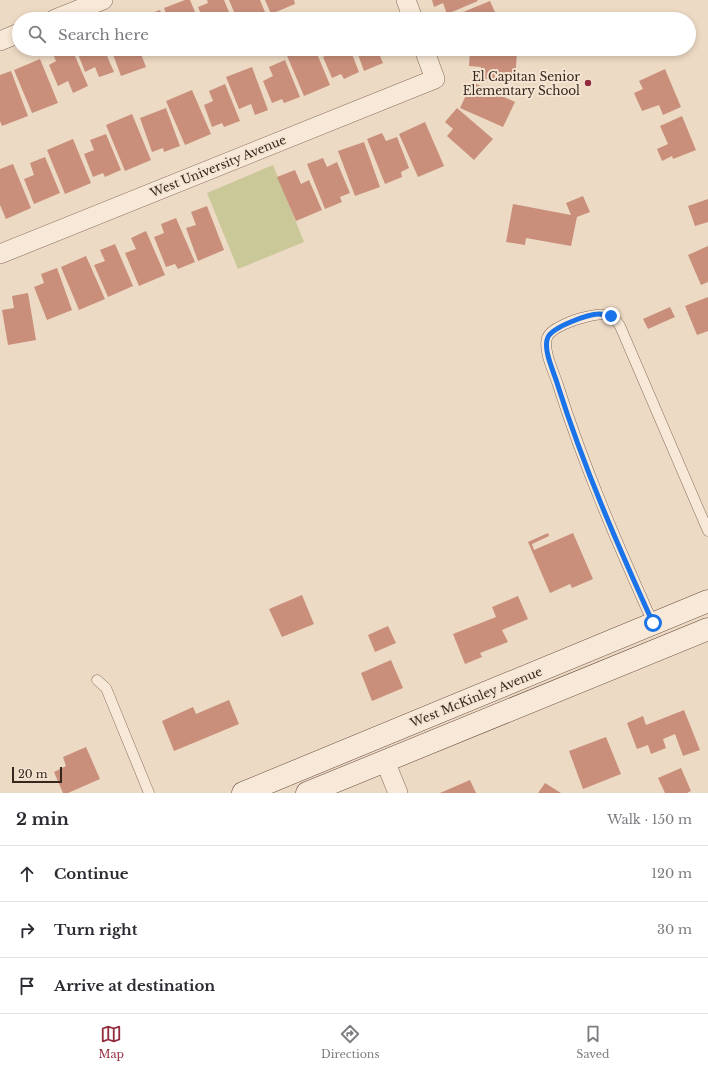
<!DOCTYPE html>
<html lang="en">
<head>
<meta charset="utf-8">
<style>
	:root { --surface:#fff; --page:#f7f7f7; --text:#2b2b33; --muted:#7c7c81; --line:#e1e1e2; --accent:#932d3e }
	body { margin:0; font-family:"Libre Baskerville",serif; background:var(--page); color:var(--text) }
	.scale { position:absolute; left:12px; bottom:10px; width:50px; box-sizing:border-box; padding-left:4px; border:2px solid #37261e; border-top:0; font-size:11px; line-height:14px; white-space:nowrap; color:#37261e; -webkit-text-stroke:3px #f4e5d3; paint-order:stroke }
	.stop { position:absolute; width:12px; height:12px; margin:-9px; border:3px solid #1a73e8; border-radius:50%; background:#fff }
	.stop.end { background:#1a73e8; border-color:#fff; box-shadow:0 1px 4px #0008 }
	.list { margin:0; padding:0; list-style:none }
	h2 { display:flex; justify-content:space-between; align-items:center; height:52px; margin:0; padding:0 16px; font-size:17px }
	h2 small { font-size:13px; font-weight:400; color:var(--muted) }
	.list li { display:grid; grid-template-columns:26px 1fr auto; gap:12px; align-items:center; box-sizing:border-box; height:56px; padding:0 16px; border-top:1px solid var(--line) }
	.list b { display:block; font-size:15px; white-space:nowrap }
	.list em { font-size:13px; font-style:normal; color:var(--muted) }
	.icon { flex:none; width:22px; height:22px; fill:none; stroke:currentColor; stroke-width:2; stroke-linecap:round; stroke-linejoin:round }
	.map { position:relative; flex:none; width:708px; height:793px; overflow:hidden }
	.search { position:absolute; background:var(--surface); box-shadow:0 2px 6px #0003; left:12px; right:12px; top:12px; height:44px; display:flex; align-items:center; gap:10px; box-sizing:border-box; padding:0 14px; border-radius:22px; color:var(--muted); font-size:15px }
	.sheet { height:220px; background:var(--surface) }
	nav { display:flex; justify-content:space-around; align-items:center; box-sizing:border-box; height:56px; border-top:1px solid var(--line); background:var(--surface); font-size:11px; color:var(--muted) }
	nav a { display:grid; justify-items:center; gap:2px }
	nav .on { color:var(--accent) }
	.map>svg:first-child { display:block }
	.green { fill:#cac898 }
	.building { fill:#c98f7b }
	.lines { fill:none; stroke-linecap:round; stroke-linejoin:round }
	.lane-casing { stroke:#866b5b; stroke-width:11 }
	.street-casing { stroke:#866b5b; stroke-width:20 }
	.secondary-casing { stroke:#684c3e; stroke-width:23 }
	.lane { stroke:#f8e8d7; stroke-width:10 }
	.street { stroke:#f8e8d7; stroke-width:19 }
	.secondary { stroke:#f8e8d7; stroke-width:22 }
	.route { stroke:#1a73e8; stroke-width:5 }
	.poi-dot { fill:#932d3e; stroke:#f4e5d3; stroke-width:1.5 }
	.labels { text-anchor:middle; dominant-baseline:central; stroke-width:4; stroke-linejoin:round; paint-order:stroke }
	.poi-label { font-size:12px; fill:#37261e; stroke:#f4e5d3; text-anchor:end }
	.street-label { font-size:12px; fill:#37261e; stroke:#f4e5d3 }
</style>
</head>
<body>
<div class="map">
<svg width="708" height="793" viewBox="0 0 708 793">
	<rect width="100%" height="100%" fill="#eddac4"/>
	<polygon class="green" points="273,165 304,242 238,269 207,193"/>
	<g class="building">
		<polygon points="185,0 190,0 198,19 168,19 164,8"/>
		<polygon points="207,0 224,0 232,19 203,19 198,7 208,3"/>
		<polygon points="229,0 260,0 267,17 261,19 237,19"/>
		<polygon points="265,0 294,0 295,4 271,14"/>
		<polygon points="432,0 477,0 478,1 447,14 443,3 434,7"/>
		<polygon points="490,1 498,19 446,19"/>
		<polygon points="160,10 164,19 144,19 143,16"/>
		<polygon points="65,49 72,49 88,86 73,93 68,81 58,86 49,65 56,61 53,54"/>
		<polygon points="76,49 104,49 114,72 99,77 95,67 85,72"/>
		<polygon points="111,49 139,49 146,67 121,76"/>
		<polygon points="291,49 315,49 330,85 304,96 285,51"/>
		<polygon points="329,49 350,49 359,72 344,79 341,74 332,78 323,57 331,53"/>
		<polygon points="356,49 385,49 387,54 380,56 383,63 364,71"/>
		<polygon points="470,49 517,52 515,80 480,79 481,67 469,66"/>
		<polygon points="40,59 58,103 32,113 14,70"/>
		<polygon points="285,60 300,97 284,103 282,99 272,103 263,81 273,76 269,67"/>
		<polygon points="252,67 268,110 255,115 251,104 239,109 226,77"/>
		<polygon points="665,69 681,107 663,115 659,105 642,111 634,93 643,89 639,81"/>
		<polygon points="11,71 28,116 2,126 0,121 0,75"/>
		<polygon points="472,82 515,102 503,127 460,108"/>
		<polygon points="225,84 240,121 224,127 222,123 212,127 204,105 213,101 209,91"/>
		<polygon points="192,90 211,134 185,145 166,101"/>
		<polygon points="166,108 180,146 164,152 163,148 152,152 140,118"/>
		<polygon points="457,108 493,139 474,160 447,136 453,129 445,122"/>
		<polygon points="132,114 151,160 125,171 106,125"/>
		<polygon points="682,116 696,150 673,159 672,156 662,161 657,149 668,144 660,126"/>
		<polygon points="425,122 444,166 418,177 399,134"/>
		<polygon points="382,133 386,141 397,137 409,168 401,172 402,177 385,184 367,139"/>
		<polygon points="106,134 121,170 105,177 103,173 93,177 84,154 94,150 90,140"/>
		<polygon points="73,139 91,183 65,194 47,150"/>
		<polygon points="364,142 380,187 355,196 338,151"/>
		<polygon points="45,157 60,193 34,204 24,179 34,175 30,163"/>
		<polygon points="323,158 327,167 337,162 350,193 340,197 342,202 325,209 307,164"/>
		<polygon points="13,164 31,208 6,219 0,205 0,169"/>
		<polygon points="295,170 301,184 309,180 322,210 296,221 277,177"/>
		<polygon points="583,196 590,212 577,217 571,246 526,238 525,245 506,242 513,204 571,215 566,203"/>
		<polygon points="708,199 708,222 695,226 688,206"/>
		<polygon points="207,206 224,250 198,261 186,228 196,225 191,212"/>
		<polygon points="176,218 195,262 178,269 175,264 166,267 154,237 164,233 161,224"/>
		<polygon points="146,231 165,275 139,286 125,253 136,249 131,238"/>
		<polygon points="115,244 133,286 108,297 94,265 105,261 100,250"/>
		<polygon points="708,246 708,282 701,285 688,255"/>
		<polygon points="86,256 105,299 79,310 61,267"/>
		<polygon points="57,268 72,310 47,320 34,287 44,283 41,274"/>
		<polygon points="28,293 36,340 8,345 2,310 14,308 12,296"/>
		<polygon points="708,297 708,331 697,335 685,306"/>
		<polygon points="670,307 675,317 648,329 643,319"/>
		<polygon points="548,533 549,536 532,544 534,550 573,533 593,579 572,588 570,584 550,593 528,542"/>
		<polygon points="302,595 314,624 282,637 269,609"/>
		<polygon points="518,596 528,619 502,630 508,642 480,653 482,657 465,664 453,634 496,617 492,607"/>
		<polygon points="388,626 396,643 375,652 368,635"/>
		<polygon points="391,660 403,688 372,701 361,673"/>
		<polygon points="229,700 239,724 174,751 162,721 193,707 196,714"/>
		<polygon points="684,710 700,750 683,756 675,734 663,739 666,748 651,754 648,745 637,749 627,723 643,716 646,725"/>
		<polygon points="606,737 621,774 583,789 569,751"/>
		<polygon points="86,747 100,779 68,793 63,793 54,772 66,766 63,757"/>
		<polygon points="681,768 691,791 687,793 665,793 658,778"/>
		<polygon points="470,780 476,793 440,793"/>
		<polygon points="545,783 561,793 538,793"/>
	</g>
	<g class="lines">
		<defs>
			<g id="lane">
				<path d="M653,623C618,545 584,467 558,385C554,372 543,351 547,338C550,328 576,319 586,317C593,315 605,312 612,317C615,319 618,323 620,326L708,531"/>
				<polyline points="97,680 106,688 149,793"/>
			</g>
			<g id="street">
				<polyline points="406,0 413,19"/>
				<polyline points="55,19 103,0"/>
				<polyline points="0,41 19,33"/>
				<polyline points="0,254 435,79 424,49"/>
				<polyline points="385,761 398,793"/>
			</g>
			<g id="secondary">
				<polyline points="243,793 708,601"/>
				<polyline points="307,793 708,629"/>
			</g>
		</defs>
		<use href="#lane" class="lane-casing"/>
		<use href="#street" class="street-casing"/>
		<use href="#secondary" class="secondary-casing"/>
		<use href="#lane" class="lane"/>
		<use href="#street" class="street"/>
		<use href="#secondary" class="secondary"/>
	</g>
	<g class="lines">
		<path class="route" d="M611,316C608,315 603,314 599,314C588,314 553,327 548,337C542,349 555,374 558,386C584,468 618,546 653,623"/>
	</g>
	<circle class="poi-dot" cx="588" cy="83" r="4"/>
	<g class="labels">
		<g class="poi-label">
			<text x="580" y="76">El Capitan Senior<tspan x="580" dy="14">Elementary School</tspan></text>
		</g>
		<g class="street-label">
			<text transform="translate(218 166) rotate(-22)">West University Avenue</text>
			<text transform="translate(476 697) rotate(-22)">West McKinley Avenue</text>
		</g>
	</g>
</svg>
<div class="scale">20 m</div>
<div class="stop" style="left:653px;top:623px"></div>
<div class="stop end" style="left:611px;top:316px"></div>
<div class="search"><svg class="icon" aria-label="search" viewBox="0 0 24 24"><circle cx="10" cy="10" r="6"/><path d="M15 15l6 6"/></svg>Search here</div>
</div>
<section class="sheet">
<h2>2 min<small>Walk · 150 m</small></h2>
<ul class="list">
<li><svg class="icon" aria-label="ahead" viewBox="0 0 24 24"><path d="M12 20V5M6 11l6-6 6 6"/></svg><div><b>Continue</b></div><em>120 m</em></li>
<li><svg class="icon" aria-label="right" viewBox="0 0 24 24"><path d="M7 20v-9h11M14 6l5 5-5 5"/></svg><div><b>Turn right</b></div><em>30 m</em></li>
<li><svg class="icon" aria-label="arrive" viewBox="0 0 24 24"><path d="M6 21V4h12l-3 4 3 4H6"/></svg><div><b>Arrive at destination</b></div></li>
</ul>
</section>
<nav>
<a class="on"><svg class="icon" aria-label="map" viewBox="0 0 24 24"><path d="M3 6l6-2 6 2 6-2v14l-6 2-6-2-6 2zM9 4v14M15 6v14"/></svg>Map</a>
<a><svg class="icon" aria-label="directions" viewBox="0 0 24 24"><path d="M12 3l9 9-9 9-9-9zM9 14v-3h6M13 9l2 2-2 2"/></svg>Directions</a>
<a><svg class="icon" aria-label="saved" viewBox="0 0 24 24"><path d="M7 4h10v16l-5-4-5 4z"/></svg>Saved</a>
</nav>
</body>
</html>
